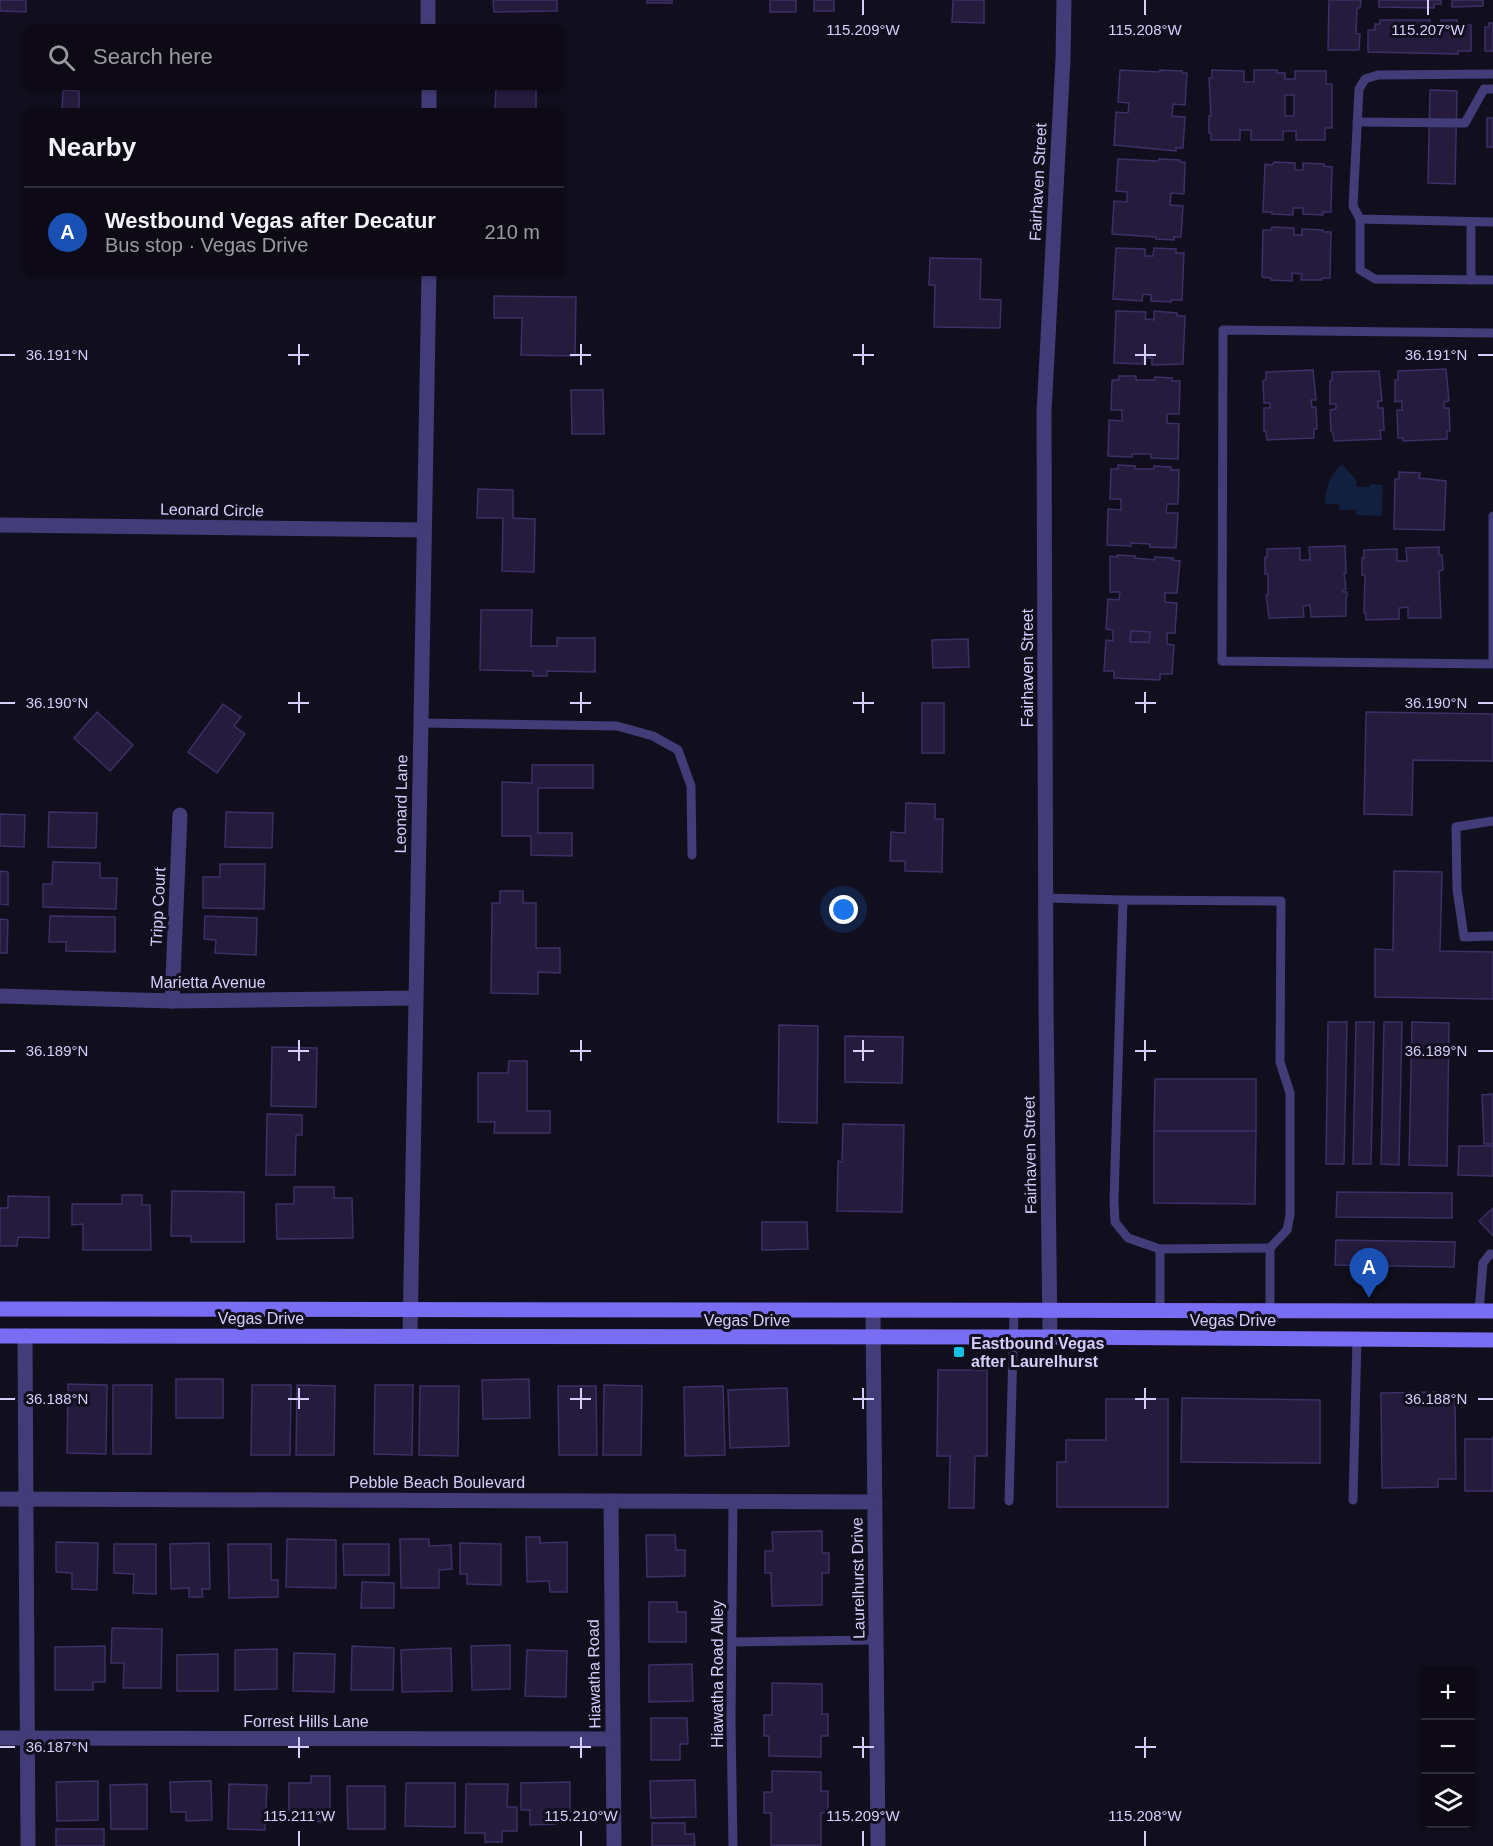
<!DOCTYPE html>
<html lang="en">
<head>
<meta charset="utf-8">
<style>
	:root { --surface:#0d0a16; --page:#1b1823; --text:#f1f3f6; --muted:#9a9aa1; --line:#2d2b35; --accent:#13c2e2 }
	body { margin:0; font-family:Helvetica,sans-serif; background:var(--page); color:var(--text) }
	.controls { position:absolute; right:18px; bottom:18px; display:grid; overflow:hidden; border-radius:9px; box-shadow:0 2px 4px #0004 }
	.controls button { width:54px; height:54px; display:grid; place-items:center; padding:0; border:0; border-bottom:2px solid var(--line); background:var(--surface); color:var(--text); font:30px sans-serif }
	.you { position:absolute; left:844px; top:910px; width:21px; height:21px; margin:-15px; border:4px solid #fff; border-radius:50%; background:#1a73e8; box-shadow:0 0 0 9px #1a73e833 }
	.badge { display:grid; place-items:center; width:39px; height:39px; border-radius:50%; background:var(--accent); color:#fff; font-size:20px; font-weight:700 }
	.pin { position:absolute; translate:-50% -50px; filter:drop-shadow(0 2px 3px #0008) }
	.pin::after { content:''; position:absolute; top:32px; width:21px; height:18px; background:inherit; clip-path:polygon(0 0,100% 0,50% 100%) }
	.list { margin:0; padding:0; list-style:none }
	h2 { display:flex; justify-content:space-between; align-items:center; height:78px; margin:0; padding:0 24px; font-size:26px }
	h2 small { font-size:20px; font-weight:400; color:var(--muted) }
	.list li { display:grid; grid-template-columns:39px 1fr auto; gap:18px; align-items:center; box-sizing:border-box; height:90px; padding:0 24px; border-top:2px solid var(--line) }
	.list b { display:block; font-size:22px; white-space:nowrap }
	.list p { margin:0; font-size:20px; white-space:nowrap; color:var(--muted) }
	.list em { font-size:20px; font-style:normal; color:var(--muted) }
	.icon { flex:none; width:33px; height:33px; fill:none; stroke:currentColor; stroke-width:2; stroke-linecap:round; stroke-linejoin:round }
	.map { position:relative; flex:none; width:1493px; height:1846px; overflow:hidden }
	.search { position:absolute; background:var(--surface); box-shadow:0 2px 4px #0004; left:24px; top:24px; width:540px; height:66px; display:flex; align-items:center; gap:15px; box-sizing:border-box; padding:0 21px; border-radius:9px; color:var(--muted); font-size:22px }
	.panel { position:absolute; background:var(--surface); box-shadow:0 2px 4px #0004; left:24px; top:108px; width:540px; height:168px; border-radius:9px }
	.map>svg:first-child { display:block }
	.water { fill:#11203e }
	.building { fill:#241b3d; stroke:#3d2f67; stroke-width:1.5; fill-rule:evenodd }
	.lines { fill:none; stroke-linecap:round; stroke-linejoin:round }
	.service { stroke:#423c78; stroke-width:9 }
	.minor { stroke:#423c78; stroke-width:15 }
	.secondary { stroke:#786df3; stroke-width:15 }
	.ticks { fill:none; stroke:#d6cefb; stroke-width:2 }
	.poi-dot { fill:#13c2e2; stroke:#110e1d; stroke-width:2 }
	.labels { text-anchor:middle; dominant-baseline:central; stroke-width:6; stroke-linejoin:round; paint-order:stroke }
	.street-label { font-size:16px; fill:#d6cefb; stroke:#110e1d }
	.poi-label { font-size:16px; font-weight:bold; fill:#d6cefb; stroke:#110e1d; text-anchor:start }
	.ticks-label { font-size:15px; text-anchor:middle; fill:#d6cefb; stroke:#110e1d; stroke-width:6; stroke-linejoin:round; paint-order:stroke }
</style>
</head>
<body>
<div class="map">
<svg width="1493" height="1846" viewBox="0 0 1493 1846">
	<rect width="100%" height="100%" fill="#110e1d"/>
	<path class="water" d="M1342,464L1356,480L1357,487H1370V484L1383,485L1382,516L1356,515V510H1339V504H1325C1325,489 1330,474 1342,464Z"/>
	<g class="building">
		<polygon points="0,0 26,0 26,12 0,11"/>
		<polygon points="493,0 557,0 557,11 494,12"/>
		<rect x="647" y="0" width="25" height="3"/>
		<rect x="770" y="0" width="26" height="12"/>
		<rect x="814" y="0" width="20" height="11"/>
		<polygon points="953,0 984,0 984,23 952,22"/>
		<polygon points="1329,0 1361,0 1360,8 1357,8 1356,34 1360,34 1359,50 1328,50"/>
		<polygon points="1379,0 1441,0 1441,4 1434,4 1434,8 1379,7"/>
		<polygon points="1452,0 1483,0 1483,6 1452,7"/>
		<polygon points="1380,20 1430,20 1430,24 1436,24 1435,30 1441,30 1441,20 1457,20 1457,25 1471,25 1471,51 1458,51 1458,54 1368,52 1368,30 1375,30 1375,24 1380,24"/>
		<polygon points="1489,23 1493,23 1493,51 1485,51 1485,27 1489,27"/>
		<polygon points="1120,70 1160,72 1160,70 1182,71 1182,73 1187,73 1185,105 1173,104 1172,116 1185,117 1183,148 1176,148 1176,151 1114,145 1116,112 1128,113 1129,103 1118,102"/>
		<path d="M1212,70L1244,71V82H1254V70H1277V73H1285V79H1295V71H1326V84H1332V128H1325V140H1296V131H1283V140H1251V130H1240V140H1211V133H1209V116H1211L1209,78H1212ZM1285,95H1294V116H1285Z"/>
		<polygon points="496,87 536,87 536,111 495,111"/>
		<polygon points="63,90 79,91 79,111 62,111"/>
		<polygon points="1430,90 1457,91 1455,184 1428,183"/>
		<rect x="1487" y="118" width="6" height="29"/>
		<polygon points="1118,159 1158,161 1159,159 1180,160 1180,162 1185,162 1184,194 1171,193 1170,205 1183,206 1181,237 1174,237 1174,240 1156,239 1156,237 1112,234 1114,201 1127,202 1127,192 1116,191"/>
		<polygon points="1274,162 1295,163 1295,170 1303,170 1303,163 1324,164 1324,166 1332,167 1331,212 1323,212 1323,215 1303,214 1303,208 1293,208 1293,215 1272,214 1272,212 1263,212 1265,164 1272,165"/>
		<polygon points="1272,227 1294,228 1294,235 1302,235 1302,229 1323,230 1323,232 1331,232 1330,278 1322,278 1322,280 1301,280 1302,274 1292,273 1292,281 1271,280 1271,278 1262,277 1263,230 1271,230"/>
		<polygon points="1116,248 1145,249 1145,256 1153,256 1154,248 1176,249 1176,253 1184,253 1182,300 1171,300 1171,302 1151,301 1151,295 1143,294 1142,301 1113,299"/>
		<polygon points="930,258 981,259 980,299 1001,300 1000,328 934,327 935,285 929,285"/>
		<polygon points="494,296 576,297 575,356 521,355 522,318 494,318"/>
		<polygon points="1116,311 1146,312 1145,319 1154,320 1154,311 1177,313 1177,316 1185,316 1183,364 1152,365 1152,358 1143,358 1143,364 1114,363"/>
		<polygon points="1446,369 1449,401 1444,402 1444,408 1449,408 1450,431 1447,431 1447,439 1403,441 1403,438 1398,438 1397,410 1402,410 1402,401 1395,402 1395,380 1398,380 1398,371"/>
		<polygon points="1313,370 1316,400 1311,400 1312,407 1316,407 1317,429 1314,429 1314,438 1267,440 1266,432 1264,431 1264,408 1270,408 1270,403 1264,403 1263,381 1266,379 1266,372"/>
		<polygon points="1379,371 1382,401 1378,401 1378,408 1383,408 1384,430 1380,430 1381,439 1334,441 1333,433 1331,431 1330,410 1336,409 1336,404 1330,404 1330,381 1332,380 1332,372"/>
		<polygon points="1119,376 1136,376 1136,380 1155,380 1155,377 1172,378 1172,381 1180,381 1179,414 1167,414 1167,423 1179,424 1178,459 1151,458 1151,454 1132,454 1132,457 1108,456 1109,420 1122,421 1122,410 1111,410 1112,380 1119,380"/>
		<polygon points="571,390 603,390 604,434 572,434"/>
		<polygon points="1118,465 1135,466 1135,469 1154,469 1154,466 1171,467 1171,470 1179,470 1178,504 1167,504 1166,513 1178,513 1176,548 1150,547 1150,544 1131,543 1131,546 1107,545 1108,509 1121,510 1121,499 1110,499 1111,469 1118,469"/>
		<polygon points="1399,472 1420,473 1419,478 1446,481 1444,530 1394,529 1395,479 1399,479"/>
		<polygon points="478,489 513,490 513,518 535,519 534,572 502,571 503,518 477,518"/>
		<polygon points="1345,546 1346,573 1344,573 1346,589 1343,590 1343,592 1347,592 1347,596 1346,598 1346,616 1311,617 1310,605 1303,606 1304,617 1269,618 1266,595 1268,595 1268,574 1265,574 1265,557 1267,557 1267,549 1300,548 1300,560 1310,560 1309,547"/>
		<polygon points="1439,547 1439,555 1442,555 1443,570 1439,571 1441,618 1408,618 1408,607 1399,608 1399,619 1366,620 1366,613 1364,613 1365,575 1362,575 1362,558 1364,558 1364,550 1397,549 1397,561 1407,561 1406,548"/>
		<path d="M1117,555L1135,556V558L1154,560L1155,557L1173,558L1172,560L1180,561L1177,593H1165V602L1177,603L1175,633H1167V644L1174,645L1172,674H1160V680L1114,678V671H1104L1106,640L1113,641V630L1106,629L1108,599L1119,600L1120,592H1110V556L1117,557ZM1131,631L1150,632L1149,642H1130Z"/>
		<polygon points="481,610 532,610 531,646 557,646 557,638 595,638 595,672 547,671 547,676 533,676 533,671 480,670"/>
		<polygon points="1131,631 1150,632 1149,642 1130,642"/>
		<polygon points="968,639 969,667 933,668 932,640"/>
		<rect x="922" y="703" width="22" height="50"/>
		<polygon points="223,704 241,717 234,726 245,734 217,773 188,752"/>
		<polygon points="97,712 133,745 110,771 74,738"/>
		<polygon points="1366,712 1493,714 1493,761 1413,760 1412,815 1364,814"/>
		<polygon points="532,765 593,765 593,788 538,788 538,833 572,833 572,856 531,855 531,836 502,836 502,782 532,783"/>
		<polygon points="906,803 935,804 935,819 943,819 942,872 905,871 905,861 890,861 891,832 905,833"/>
		<polygon points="49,812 97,813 96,848 48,847"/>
		<polygon points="226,812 273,813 272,848 225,847"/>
		<polygon points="0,814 25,815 24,847 0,846"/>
		<polygon points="53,862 100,863 100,878 117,878 116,909 43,907 43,884 52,884"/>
		<polygon points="220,864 265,864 264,909 203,908 203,877 220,877"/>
		<polygon points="0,871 8,872 8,905 0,904"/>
		<polygon points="1394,871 1442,872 1440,951 1493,952 1493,999 1375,997 1375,949 1393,950"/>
		<polygon points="500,891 523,891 523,903 536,903 536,948 560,948 560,973 538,972 538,994 491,993 492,903 500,903"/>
		<polygon points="50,916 115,917 115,952 66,951 66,942 49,942"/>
		<polygon points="205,916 257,918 256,955 215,953 216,940 204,939"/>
		<polygon points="0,919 8,920 7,953 0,953"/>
		<polygon points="1328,1022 1347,1022 1344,1164 1326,1164"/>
		<polygon points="1356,1022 1374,1022 1371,1164 1353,1164"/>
		<polygon points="1384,1022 1402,1022 1399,1165 1381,1164"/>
		<polygon points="1412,1022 1449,1023 1447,1166 1409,1165"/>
		<polygon points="779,1025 818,1026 817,1123 778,1122"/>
		<polygon points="845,1036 903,1037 902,1083 845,1082"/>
		<polygon points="272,1047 317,1048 316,1107 271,1106"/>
		<polygon points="509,1061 527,1061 527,1111 550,1111 550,1133 494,1133 495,1122 478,1122 478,1073 508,1073"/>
		<polygon points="1155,1079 1256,1079 1256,1131 1154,1131"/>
		<polygon points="1493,1094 1493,1144 1484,1144 1482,1095"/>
		<polygon points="267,1114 302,1115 302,1135 296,1135 295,1175 266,1175"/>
		<polygon points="843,1124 904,1125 902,1212 837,1211 838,1161 842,1162"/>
		<polygon points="1154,1131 1256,1131 1255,1204 1154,1203"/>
		<polygon points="1459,1146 1493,1146 1493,1176 1458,1175"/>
		<polygon points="294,1187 334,1187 334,1198 352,1198 353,1238 277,1239 276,1204 294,1204"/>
		<polygon points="172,1191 244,1192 244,1242 191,1242 191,1236 171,1236"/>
		<polygon points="1337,1192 1452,1193 1452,1218 1336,1217"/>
		<polygon points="122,1195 142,1195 142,1205 150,1205 151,1250 83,1250 83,1224 72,1225 72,1204 122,1204"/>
		<polygon points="8,1196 49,1197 49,1238 18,1237 17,1246 0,1246 0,1208 8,1208"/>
		<polygon points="1493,1208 1493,1236 1479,1221"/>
		<polygon points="762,1222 807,1222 808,1249 762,1250"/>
		<polygon points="1336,1240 1455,1242 1454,1267 1335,1265"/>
		<polygon points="938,1370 987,1370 987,1456 975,1456 974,1508 949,1508 950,1456 937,1456"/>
		<rect x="176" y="1379" width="47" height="39"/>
		<polygon points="529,1379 530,1418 483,1419 482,1380"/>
		<polygon points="68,1384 107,1385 106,1454 67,1453"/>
		<polygon points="113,1385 152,1385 151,1454 113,1454"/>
		<polygon points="252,1385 291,1385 290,1455 251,1455"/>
		<polygon points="297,1385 335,1386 334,1455 296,1455"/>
		<polygon points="375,1385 413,1385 412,1455 374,1454"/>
		<polygon points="604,1385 642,1386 641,1455 603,1455"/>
		<polygon points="420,1386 459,1386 458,1456 419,1455"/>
		<polygon points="558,1386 596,1386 597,1455 559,1455"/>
		<polygon points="723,1386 725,1455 685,1456 684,1387"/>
		<polygon points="787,1388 789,1446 730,1448 728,1390"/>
		<polygon points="1436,1392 1437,1400 1455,1400 1456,1479 1438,1479 1438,1487 1382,1488 1381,1393"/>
		<polygon points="1182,1398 1320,1400 1320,1463 1181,1462"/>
		<polygon points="1106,1399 1168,1399 1168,1507 1057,1507 1057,1462 1066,1462 1066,1440 1106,1440"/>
		<polygon points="1493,1436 1493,1491 1465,1491 1465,1439 1493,1439"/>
		<polygon points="822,1531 822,1553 829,1553 829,1573 822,1573 822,1605 772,1606 771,1573 765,1573 765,1551 773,1551 772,1532"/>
		<polygon points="646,1535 675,1535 676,1550 685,1550 685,1576 647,1577"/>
		<polygon points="526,1537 540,1537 540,1543 567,1542 567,1592 550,1592 549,1581 527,1582"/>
		<polygon points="287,1539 336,1540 336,1588 286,1587"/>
		<polygon points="400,1539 429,1539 429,1546 451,1545 452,1569 439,1570 439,1588 401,1588"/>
		<polygon points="56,1542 98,1543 97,1590 72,1589 72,1573 56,1572"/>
		<polygon points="209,1543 210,1589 202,1589 203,1597 189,1597 189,1588 171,1589 170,1544"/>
		<polygon points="460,1543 501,1544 501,1585 467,1584 467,1574 460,1574"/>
		<polygon points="114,1544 156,1544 156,1594 133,1593 134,1574 114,1573"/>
		<polygon points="228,1544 271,1544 271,1580 278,1580 278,1597 229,1598"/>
		<polygon points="343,1544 389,1544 389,1575 344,1575"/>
		<polygon points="362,1582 394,1583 394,1608 361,1608"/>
		<polygon points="649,1602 677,1602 677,1612 686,1612 686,1642 649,1642"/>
		<polygon points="112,1628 162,1629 161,1688 123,1688 124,1663 111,1663"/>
		<polygon points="510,1645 510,1689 472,1690 471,1646"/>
		<polygon points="105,1646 105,1682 93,1682 93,1690 55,1690 55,1647"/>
		<polygon points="352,1646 394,1648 393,1690 351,1690"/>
		<polygon points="451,1648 452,1691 402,1692 401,1650"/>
		<polygon points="277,1649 277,1689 235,1690 235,1650"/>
		<polygon points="527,1650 567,1651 566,1697 525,1696"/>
		<polygon points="294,1653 335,1654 334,1692 293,1691"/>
		<polygon points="218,1654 218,1691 177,1691 177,1655"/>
		<polygon points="692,1664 693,1701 649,1702 649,1665"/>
		<polygon points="772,1683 822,1684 822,1714 828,1714 828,1736 821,1736 821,1757 769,1756 769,1736 764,1736 764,1715 772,1715"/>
		<polygon points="651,1718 687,1718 688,1744 680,1744 680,1760 651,1760"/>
		<polygon points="772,1771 821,1772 821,1791 828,1791 828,1813 821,1813 821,1845 771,1845 771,1813 764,1813 764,1792 772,1792"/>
		<polygon points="311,1776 330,1776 330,1822 305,1821 305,1813 289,1812 289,1783 311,1783"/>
		<polygon points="695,1780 696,1817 651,1818 650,1781"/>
		<polygon points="98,1781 98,1820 57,1821 56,1782"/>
		<polygon points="211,1781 212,1820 186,1821 186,1812 171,1812 170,1782"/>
		<polygon points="570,1782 570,1812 555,1812 555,1824 530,1825 530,1810 521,1810 521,1783"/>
		<polygon points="406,1783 455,1783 455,1827 405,1826"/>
		<polygon points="147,1784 147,1829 111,1829 110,1785"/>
		<polygon points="229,1784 267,1785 265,1830 228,1829"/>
		<polygon points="466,1784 508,1784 507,1807 517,1807 517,1831 502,1831 502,1842 485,1842 485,1833 465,1833"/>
		<polygon points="347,1786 385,1786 385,1829 348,1829"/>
		<polygon points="652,1823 685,1823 685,1834 694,1834 695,1846 652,1846"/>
		<rect x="56" y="1829" width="48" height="17"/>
	</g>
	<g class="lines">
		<g class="service">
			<polyline points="1493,74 1378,75 1365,79 1359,89 1353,206 1360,219 1493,222"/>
			<polyline points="1357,122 1465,123 1484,89 1493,89"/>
			<polyline points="1360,219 1360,270 1375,279 1493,280"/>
			<polyline points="1471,222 1471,280"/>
			<polyline points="1493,333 1223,330 1222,661 1493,664 1493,516"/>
			<polyline points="421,723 617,726 653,736 678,750 691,786 692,855"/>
			<polyline points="1493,821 1456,827 1457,889 1464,937 1493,936"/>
			<polyline points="1046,898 1123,900"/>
			<polyline points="1160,1249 1270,1248"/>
			<polyline points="1160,1311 1160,1249 1128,1238 1115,1222 1114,1201 1123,900 1281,901 1280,1062 1290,1093 1290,1215 1287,1230 1270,1248 1270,1311"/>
			<polyline points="1479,1311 1483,1263 1490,1254 1493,1254"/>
			<polyline points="1353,1500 1357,1339"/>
			<polyline points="1009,1501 1014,1311"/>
			<polyline points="732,1642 876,1640"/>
			<polyline points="733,1846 731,1721 733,1501"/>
		</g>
		<g class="minor">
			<polyline points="428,0 428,27"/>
			<polyline points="429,87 429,111"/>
			<polyline points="0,525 424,530"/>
			<polyline points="0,996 172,1001 416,998"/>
			<polyline points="172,1001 180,815"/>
			<polyline points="873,1311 878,1846"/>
			<polyline points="25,1336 28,1846"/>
			<polyline points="410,1336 429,273"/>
			<polyline points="1050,1337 1046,1006 1044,412 1063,59 1064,0"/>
			<polyline points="0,1499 875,1502"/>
			<polyline points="611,1501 614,1846"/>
			<polyline points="0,1738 613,1739"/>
		</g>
		<g class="secondary">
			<polyline points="0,1309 1493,1311"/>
			<polyline points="0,1336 1050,1337 1493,1340"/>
		</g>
	</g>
	<path class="ticks" d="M863,0V15M1145,0V15M1428,0V15M299,344V365M581,344V365M863,344V365M1145,344V365M0,355H15M288,355H309M570,355H591M853,355H874M1135,355H1156M1478,355H1493M299,692V713M581,692V713M863,692V713M1145,692V713M0,703H15M288,703H309M570,703H591M853,703H874M1135,703H1156M1478,703H1493M299,1040V1061M581,1040V1061M863,1040V1061M1145,1040V1061M0,1051H15M288,1051H309M570,1051H591M853,1051H874M1135,1051H1156M1478,1051H1493M299,1388V1409M581,1388V1409M863,1388V1409M1145,1388V1409M0,1399H15M288,1399H309M570,1399H591M853,1399H874M1135,1399H1156M1478,1399H1493M299,1737V1758M581,1737V1758M863,1737V1758M1145,1737V1758M0,1747H15M288,1747H309M570,1747H591M853,1747H874M1135,1747H1156M299,1831V1846M581,1831V1846M863,1831V1846M1145,1831V1846"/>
	<rect class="poi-dot" x="953" y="1346" width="12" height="12" rx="3"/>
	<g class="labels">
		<g class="street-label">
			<text transform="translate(1038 182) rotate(-87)">Fairhaven Street</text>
			<text transform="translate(212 510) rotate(1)">Leonard Circle</text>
			<text transform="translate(1027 668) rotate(-90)">Fairhaven Street</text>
			<text transform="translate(401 804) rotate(-89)">Leonard Lane</text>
			<text transform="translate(158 907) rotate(-87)">Tripp Court</text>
			<text x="208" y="982">Marietta Avenue</text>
			<text transform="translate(1030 1155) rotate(-91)">Fairhaven Street</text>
			<text x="261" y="1318">Vegas Drive</text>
			<text x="747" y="1320">Vegas Drive</text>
			<text x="1233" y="1320">Vegas Drive</text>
			<text x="437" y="1482">Pebble Beach Boulevard</text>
			<text transform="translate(858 1578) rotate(-91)">Laurelhurst Drive</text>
			<text transform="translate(594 1674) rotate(-91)">Hiawatha Road</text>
			<text transform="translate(717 1674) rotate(-90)">Hiawatha Road Alley</text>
			<text x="306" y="1721">Forrest Hills Lane</text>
		</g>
		<g class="poi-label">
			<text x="971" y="1343">Eastbound Vegas<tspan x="971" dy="18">after Laurelhurst</tspan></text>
		</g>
	</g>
	<g class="ticks-label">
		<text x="863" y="35">115.209°W</text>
		<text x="1145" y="35">115.208°W</text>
		<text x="1428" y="35">115.207°W</text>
		<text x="57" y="360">36.191°N</text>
		<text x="1436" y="360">36.191°N</text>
		<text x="57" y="708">36.190°N</text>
		<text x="1436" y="708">36.190°N</text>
		<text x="57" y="1056">36.189°N</text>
		<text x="1436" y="1056">36.189°N</text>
		<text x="57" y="1404">36.188°N</text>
		<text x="1436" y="1404">36.188°N</text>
		<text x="57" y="1752">36.187°N</text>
		<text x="299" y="1821">115.211°W</text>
		<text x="581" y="1821">115.210°W</text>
		<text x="863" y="1821">115.209°W</text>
		<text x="1145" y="1821">115.208°W</text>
	</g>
</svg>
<div class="controls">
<button>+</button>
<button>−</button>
<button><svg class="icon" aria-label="layers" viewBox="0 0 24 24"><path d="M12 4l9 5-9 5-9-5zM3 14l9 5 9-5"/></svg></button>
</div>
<div class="you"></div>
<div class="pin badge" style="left:1369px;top:1298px;background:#1a4fb4">A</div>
<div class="search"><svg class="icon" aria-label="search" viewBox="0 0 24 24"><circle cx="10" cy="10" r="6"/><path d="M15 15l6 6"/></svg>Search here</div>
<section class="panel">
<h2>Nearby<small></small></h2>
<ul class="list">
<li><span class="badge" style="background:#1a4fb4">A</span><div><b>Westbound Vegas after Decatur</b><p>Bus stop · Vegas Drive</p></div><em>210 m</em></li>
</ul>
</section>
</div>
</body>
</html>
